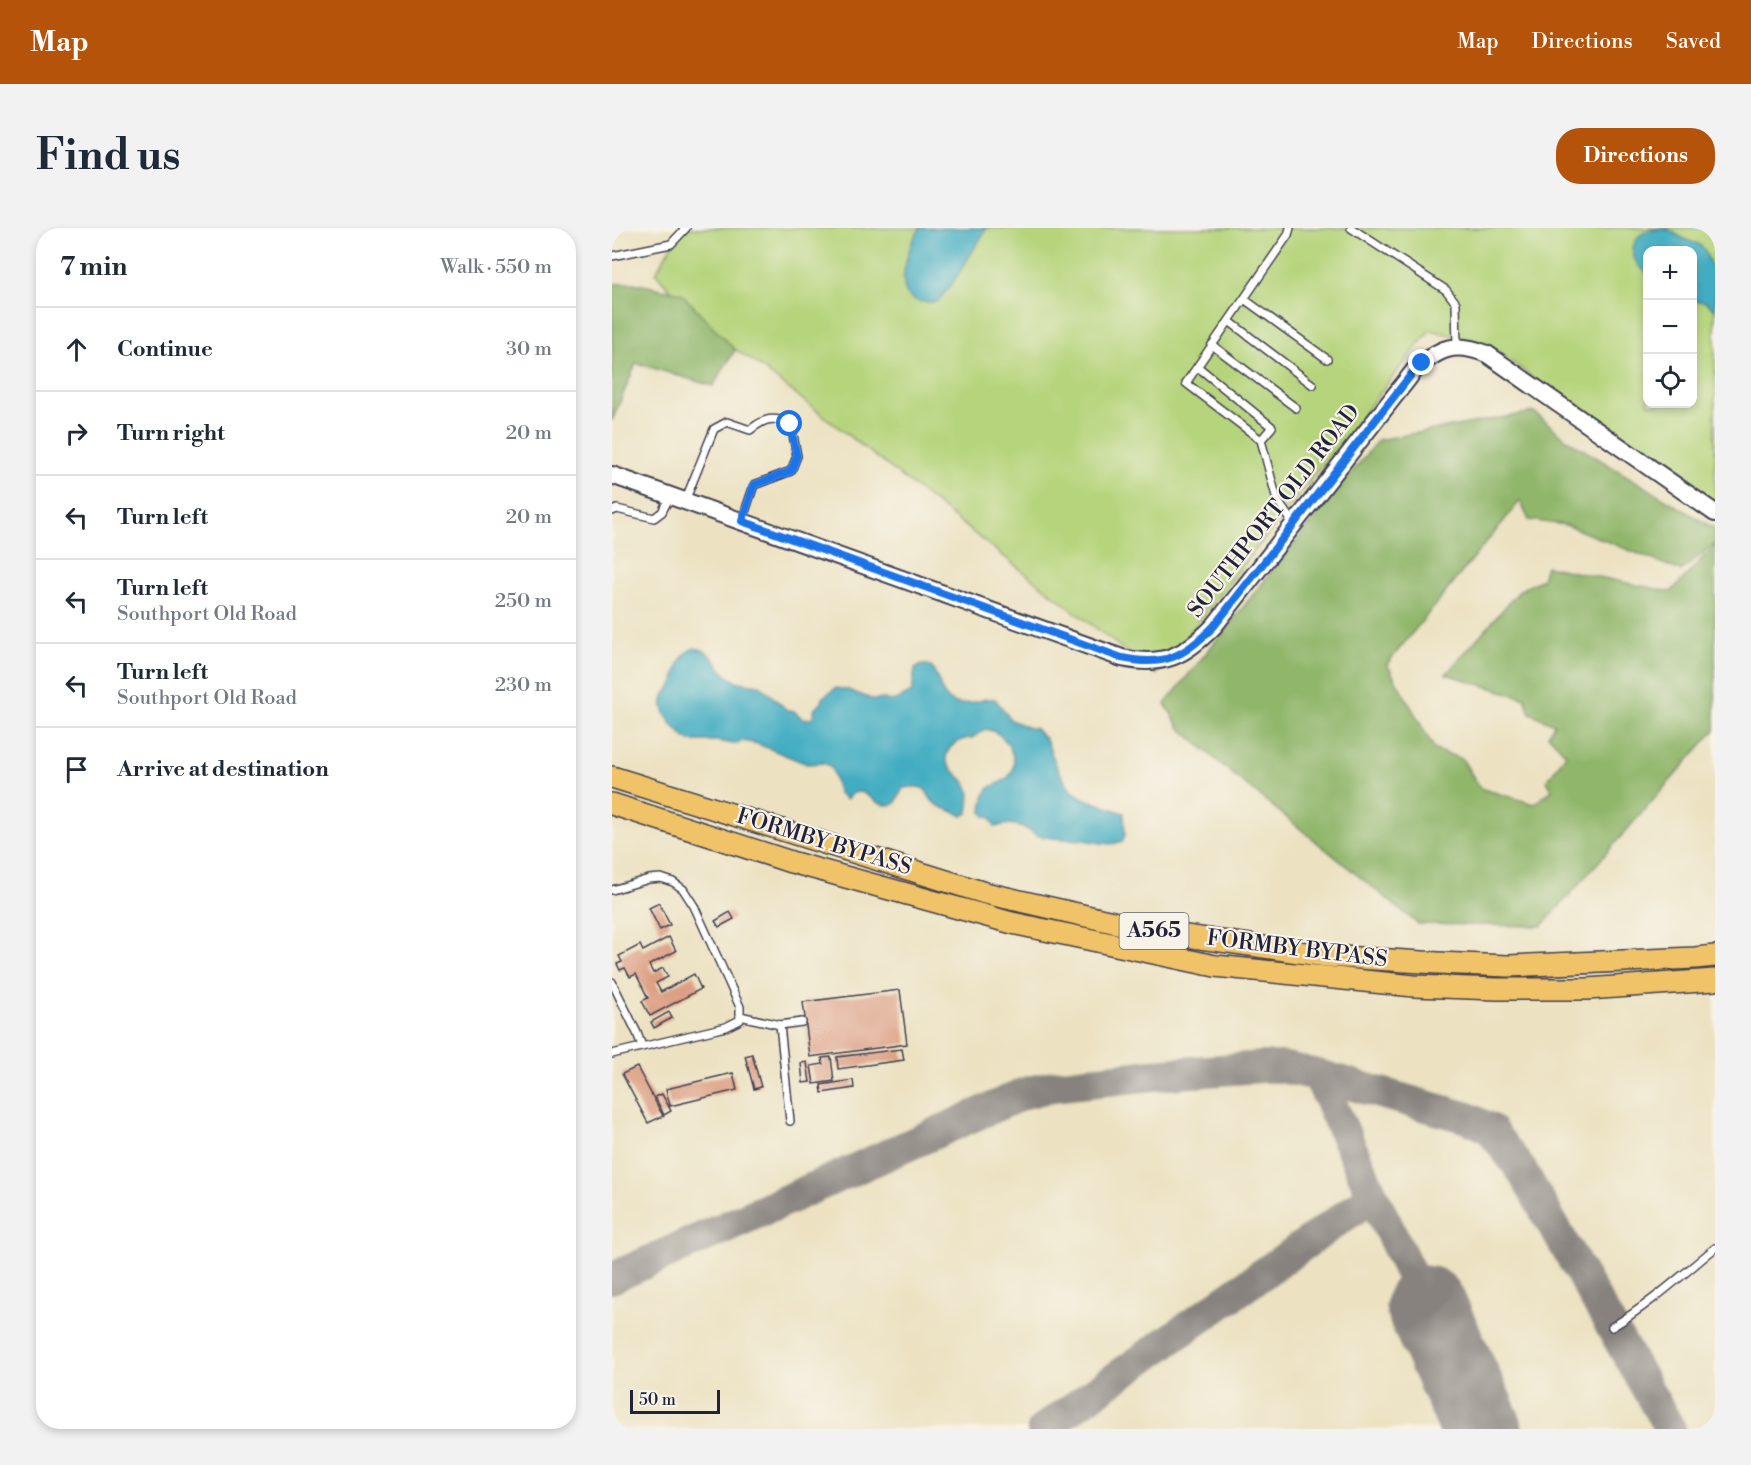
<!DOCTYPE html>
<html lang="en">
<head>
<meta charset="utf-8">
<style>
	:root { --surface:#fff; --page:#f2f2f3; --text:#1f2937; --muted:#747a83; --line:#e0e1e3; --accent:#b45309 }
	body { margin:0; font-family:"Libre Bodoni",serif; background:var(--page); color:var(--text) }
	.controls { position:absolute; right:18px; top:18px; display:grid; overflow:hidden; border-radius:12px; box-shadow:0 3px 9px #0003 }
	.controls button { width:54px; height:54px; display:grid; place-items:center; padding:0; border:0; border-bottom:2px solid var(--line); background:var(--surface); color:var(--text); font:30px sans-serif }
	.scale { position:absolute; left:18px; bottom:15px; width:90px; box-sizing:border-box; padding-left:6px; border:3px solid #22223b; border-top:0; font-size:16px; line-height:21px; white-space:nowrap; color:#22223b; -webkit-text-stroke:4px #f7f3e8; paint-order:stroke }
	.stop { position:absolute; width:18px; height:18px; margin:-14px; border:4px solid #1a73e8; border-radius:50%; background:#fff }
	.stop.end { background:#1a73e8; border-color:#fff; box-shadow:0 2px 6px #0008 }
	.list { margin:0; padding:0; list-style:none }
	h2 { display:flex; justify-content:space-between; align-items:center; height:78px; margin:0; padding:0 24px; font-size:26px }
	h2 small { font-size:20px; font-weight:400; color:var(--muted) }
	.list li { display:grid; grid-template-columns:39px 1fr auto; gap:18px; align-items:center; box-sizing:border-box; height:84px; padding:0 24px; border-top:2px solid var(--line) }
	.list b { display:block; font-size:22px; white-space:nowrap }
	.list p { margin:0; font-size:20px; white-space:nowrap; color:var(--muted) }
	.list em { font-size:20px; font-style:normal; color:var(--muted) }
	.icon { flex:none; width:33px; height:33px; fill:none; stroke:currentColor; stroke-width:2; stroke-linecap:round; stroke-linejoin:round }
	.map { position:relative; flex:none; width:1103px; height:1201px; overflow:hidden; border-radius:24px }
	header { display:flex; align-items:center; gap:36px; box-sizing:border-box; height:84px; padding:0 30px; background:var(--accent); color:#fff }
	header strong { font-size:28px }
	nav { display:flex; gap:33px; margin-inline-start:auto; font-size:21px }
	.intro { display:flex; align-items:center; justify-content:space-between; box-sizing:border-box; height:144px; padding:0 36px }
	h1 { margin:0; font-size:42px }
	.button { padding:15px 27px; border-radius:24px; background:var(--accent); color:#fff; font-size:21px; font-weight:700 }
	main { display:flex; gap:36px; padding:0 36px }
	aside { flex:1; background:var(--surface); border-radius:24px; box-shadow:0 3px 9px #0003 }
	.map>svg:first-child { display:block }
	.green { fill:#b6d47b; stroke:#6c7b5b; stroke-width:1.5; fill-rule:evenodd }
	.forest { fill:#90b66b; stroke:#596c53; stroke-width:1.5 }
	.water { fill:#43adc2; stroke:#32687e; stroke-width:1.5 }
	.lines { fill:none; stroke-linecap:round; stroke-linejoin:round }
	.taxiway { stroke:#87827e; stroke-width:32 }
	.runway { stroke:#87827e; stroke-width:81 }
	.building { fill:#dd9e83 }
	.service-casing { stroke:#403f4f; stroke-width:10 }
	.tertiary-casing { stroke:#403f4f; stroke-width:20 }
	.trunk-casing { stroke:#403f4f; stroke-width:24 }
	.service { stroke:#fff; stroke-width:7 }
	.tertiary { stroke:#fff; stroke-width:16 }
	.trunk { stroke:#f1c369; stroke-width:21 }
	.route { stroke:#1a73e8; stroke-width:8 }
	.labels { text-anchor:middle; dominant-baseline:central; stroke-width:4.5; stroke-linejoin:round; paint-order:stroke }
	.shield { fill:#f7f3e8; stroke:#62616f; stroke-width:1.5 }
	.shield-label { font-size:21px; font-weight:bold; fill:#22223b }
	.street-label { font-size:22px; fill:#22223b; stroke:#f7f3e8 }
</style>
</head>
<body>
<header>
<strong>Map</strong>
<nav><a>Map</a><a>Directions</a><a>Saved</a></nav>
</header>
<div class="intro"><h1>Find us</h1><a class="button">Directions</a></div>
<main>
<aside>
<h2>7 min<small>Walk · 550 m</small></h2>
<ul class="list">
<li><svg class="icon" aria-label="ahead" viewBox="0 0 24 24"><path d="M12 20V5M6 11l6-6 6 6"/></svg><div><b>Continue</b></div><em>30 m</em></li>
<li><svg class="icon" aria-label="right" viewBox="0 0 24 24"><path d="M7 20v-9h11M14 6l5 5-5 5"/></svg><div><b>Turn right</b></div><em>20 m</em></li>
<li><svg class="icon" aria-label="left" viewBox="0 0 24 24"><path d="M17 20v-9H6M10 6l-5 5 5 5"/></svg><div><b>Turn left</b></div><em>20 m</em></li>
<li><svg class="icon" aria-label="left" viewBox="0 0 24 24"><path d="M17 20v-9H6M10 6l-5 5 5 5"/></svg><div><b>Turn left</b><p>Southport Old Road</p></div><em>250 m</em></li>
<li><svg class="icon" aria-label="left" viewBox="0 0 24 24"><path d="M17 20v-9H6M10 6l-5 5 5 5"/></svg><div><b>Turn left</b><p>Southport Old Road</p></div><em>230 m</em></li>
<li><svg class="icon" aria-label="arrive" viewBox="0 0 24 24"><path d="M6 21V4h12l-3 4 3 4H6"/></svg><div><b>Arrive at destination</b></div></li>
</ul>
</aside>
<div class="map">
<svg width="1103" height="1201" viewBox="0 0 1103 1201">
	<rect width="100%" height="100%" fill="#f7f3e8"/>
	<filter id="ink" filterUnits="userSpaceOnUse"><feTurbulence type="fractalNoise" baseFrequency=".0167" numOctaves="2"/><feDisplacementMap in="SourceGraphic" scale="12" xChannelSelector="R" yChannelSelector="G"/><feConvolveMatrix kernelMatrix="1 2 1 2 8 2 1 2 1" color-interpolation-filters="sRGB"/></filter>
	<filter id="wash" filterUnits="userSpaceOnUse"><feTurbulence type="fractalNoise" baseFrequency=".008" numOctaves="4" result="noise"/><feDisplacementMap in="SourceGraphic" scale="24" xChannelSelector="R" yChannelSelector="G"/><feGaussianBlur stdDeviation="1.35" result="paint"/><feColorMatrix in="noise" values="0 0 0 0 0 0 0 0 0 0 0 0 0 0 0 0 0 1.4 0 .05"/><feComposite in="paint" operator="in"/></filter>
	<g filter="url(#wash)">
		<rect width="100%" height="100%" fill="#ece2c2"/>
		<path class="green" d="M69,0H1103V288L876,116L818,102L544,447L145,136L88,98L44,45ZM1036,22H1080V176H1036Z"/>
		<g class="forest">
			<polygon points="21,55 69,65 123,122 101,158 24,135 0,193 0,56"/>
			<polygon points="922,184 957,213 1103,301 1103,315 1069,343 954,297 917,292 908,273 775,436 823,522 850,531 868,560 922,576 940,562 935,553 954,526 936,507 942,496 918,485 913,470 834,446 908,362 930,351 934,338 1059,364 1103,317 1103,502 930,698 806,696 617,543 568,500 553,476 766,212"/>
		</g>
		<g class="water">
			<path d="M309,0H375L340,56L325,74C316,74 304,75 297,68C284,56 298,11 309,0Z"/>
			<path d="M1055,1L1074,12L1086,16L1092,21L1103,48V82L1094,74L1086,73L1081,71L1080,22H1036L1035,45C1032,42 1027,39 1025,35C1017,23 1022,7 1036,3C1042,1 1049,1 1055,1Z"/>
			<path d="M82,420L91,422L99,428L113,446L120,451L127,454L148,457L175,482L182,483L190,490L200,491L203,480L210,475V470L224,460L236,462L262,472L272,471L278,473L287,471L300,464L303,441C326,425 324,459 334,469C349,484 367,469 383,471L399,492L417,500H422L432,509L436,516L444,537L455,557L460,563L473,571L512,585L513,607L511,613C496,619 484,613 469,612C455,611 441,611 427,608C421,606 416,601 411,599C402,595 391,596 383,599L378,589L373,588L370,584C371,577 371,567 376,561C382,556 391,555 397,548C408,535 398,515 386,506C382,503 377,502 373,501L360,510C353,510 344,513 339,519C322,538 354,547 357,561C359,568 357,577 356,585L351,588C343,583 335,582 327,578C309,569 324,555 291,560L283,576C262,582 256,559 242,565C239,566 237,569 234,571L226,564L220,541L218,538L212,535L195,536L146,516L130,513L122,516L105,513H77C65,503 44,484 53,466C56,462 60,460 61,455C66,439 66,428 82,420Z"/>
		</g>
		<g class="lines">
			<g class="taxiway">
				<polyline points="706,847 761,968 814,1078"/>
				<polyline points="0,1050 413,865 441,858 541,847 650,839 669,839 706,847 856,890 878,901 910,943 1058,1201"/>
				<polyline points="431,1201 761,968"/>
			</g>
			<polyline class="runway" points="814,1078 870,1201"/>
		</g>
		<g id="blocks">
			<g class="building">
				<polygon points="47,675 58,697 48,702 37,680"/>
				<polygon points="118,684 122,691 107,699 103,693"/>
				<polygon points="57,709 64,723 37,737 41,745 51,740 56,749 44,755 49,764 82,746 89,761 38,788 30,773 36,770 24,746 18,749 13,740 8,742 5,736 10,734 7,728 28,717 31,723"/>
				<polygon points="288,762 295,816 198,829 191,774"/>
				<polygon points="57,784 60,790 42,800 39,794"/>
				<polygon points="290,821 292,832 226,841 225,829"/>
				<polygon points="140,826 149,859 142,861 133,828"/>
				<polygon points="219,829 222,853 202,856 199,838 211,836 210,830"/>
				<polygon points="195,834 198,854 191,855 189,835"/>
				<polygon points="25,839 51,888 36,895 10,846"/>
				<polygon points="121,845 125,862 58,878 54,861"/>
				<polygon points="241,852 242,860 210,865 209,857"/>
				<polygon points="50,866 59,883 52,887 43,869"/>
			</g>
		</g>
	</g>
	<g filter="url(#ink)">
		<use href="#blocks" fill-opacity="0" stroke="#403f4f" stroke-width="1.5"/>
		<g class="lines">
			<defs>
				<g id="service">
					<polyline points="678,0 676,7 574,155 649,212 665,272 681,295"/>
					<polyline points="739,0 834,62 844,75 845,118"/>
					<polyline points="0,28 59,16 74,0"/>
					<polyline points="632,71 715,131"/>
					<polyline points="617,93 701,157"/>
					<polyline points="600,117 684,180"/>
					<polyline points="586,139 660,199 649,212"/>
					<path d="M73,273L102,201L115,194L138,202C153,190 161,188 179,196L185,228L179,243L142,257L130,293"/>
					<polyline points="0,283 5,281 42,290 50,284 58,268"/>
					<polyline points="0,662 37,651 49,650 61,654 71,661 82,678 128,779 128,792 114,799 0,826"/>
					<polyline points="0,754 25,805 30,818"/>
					<polyline points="128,788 168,797 178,893"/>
					<polyline points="168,797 190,794"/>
					<path d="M1000,1099C1037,1077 1070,1047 1103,1020"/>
				</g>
				<path id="tertiary" d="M0,247L510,430C551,439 573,428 602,398L802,143C826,120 842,113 875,126L1103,285"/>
				<g id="trunk">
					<polyline points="0,549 373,665 545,704 715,728 826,735 896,738 1083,730 1103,728"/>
					<polyline points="0,576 179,634 400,695 603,738 802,758 885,761 975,761 1103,752"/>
				</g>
			</defs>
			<use href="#service" class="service-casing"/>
			<use href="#tertiary" class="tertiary-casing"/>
			<use href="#trunk" class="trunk-casing"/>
			<use href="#service" class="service"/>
			<use href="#tertiary" class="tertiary"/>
			<use href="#trunk" class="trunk"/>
		</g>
	</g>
	<g class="lines" filter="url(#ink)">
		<path class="route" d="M178,196L185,228L179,243L142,257L130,293L510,430C552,439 572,429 602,398L802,143L810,135"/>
	</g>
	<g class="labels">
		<rect class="shield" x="507.5" y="685" width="69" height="36" rx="4.5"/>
		<g class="shield-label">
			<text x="542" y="703">A565</text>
		</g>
		<g class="street-label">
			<text transform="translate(662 283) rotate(-52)">SOUTHPORT OLD ROAD</text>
			<text transform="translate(212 614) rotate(17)">FORMBY BYPASS</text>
			<text transform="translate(685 721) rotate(7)">FORMBY BYPASS</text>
		</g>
	</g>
</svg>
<div class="controls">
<button>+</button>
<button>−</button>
<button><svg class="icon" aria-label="locate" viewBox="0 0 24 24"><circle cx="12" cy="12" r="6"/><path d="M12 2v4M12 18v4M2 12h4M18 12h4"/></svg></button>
</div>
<div class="scale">50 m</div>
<div class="stop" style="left:178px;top:196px"></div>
<div class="stop end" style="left:810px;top:135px"></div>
</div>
</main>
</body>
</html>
